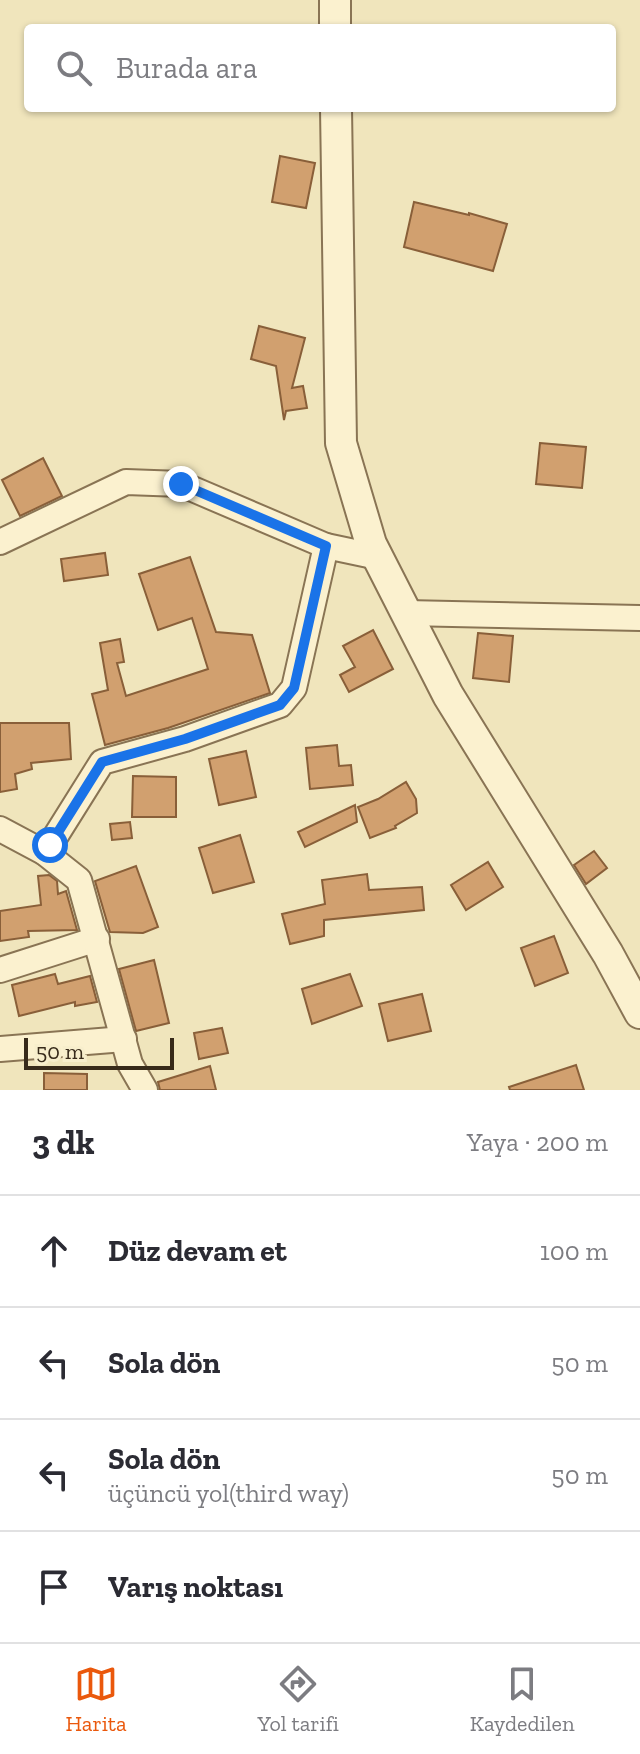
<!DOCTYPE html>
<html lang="tr">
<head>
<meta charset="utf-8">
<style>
	:root { --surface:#fff; --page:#f7f7f7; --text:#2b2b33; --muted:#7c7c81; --line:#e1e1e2; --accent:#ea580c }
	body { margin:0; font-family:"Zilla Slab",serif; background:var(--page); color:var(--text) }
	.scale { position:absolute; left:24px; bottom:20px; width:150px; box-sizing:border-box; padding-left:8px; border:4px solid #372a1a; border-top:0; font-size:22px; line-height:28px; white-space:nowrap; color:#372a1a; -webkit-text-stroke:6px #f7eecc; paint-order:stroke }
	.stop { position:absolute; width:24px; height:24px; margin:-18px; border:6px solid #1a73e8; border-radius:50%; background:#fff }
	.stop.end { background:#1a73e8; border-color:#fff; box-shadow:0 2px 8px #0008 }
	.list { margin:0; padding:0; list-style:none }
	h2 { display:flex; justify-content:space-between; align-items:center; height:104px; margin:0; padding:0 32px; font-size:34px }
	h2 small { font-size:26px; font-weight:400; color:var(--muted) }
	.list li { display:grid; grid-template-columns:52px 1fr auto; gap:24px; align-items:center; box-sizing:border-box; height:112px; padding:0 32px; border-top:2px solid var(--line) }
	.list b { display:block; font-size:30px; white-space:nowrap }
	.list p { margin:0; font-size:26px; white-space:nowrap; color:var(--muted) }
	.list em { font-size:26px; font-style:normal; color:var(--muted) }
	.icon { flex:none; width:44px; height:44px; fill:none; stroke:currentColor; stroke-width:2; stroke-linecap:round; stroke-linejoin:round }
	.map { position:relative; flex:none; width:640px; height:1090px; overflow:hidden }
	.search { position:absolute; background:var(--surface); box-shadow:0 2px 6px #0004; left:24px; right:24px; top:24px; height:88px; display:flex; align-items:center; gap:20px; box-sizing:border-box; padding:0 28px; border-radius:8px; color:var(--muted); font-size:30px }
	.sheet { height:552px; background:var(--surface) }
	nav { display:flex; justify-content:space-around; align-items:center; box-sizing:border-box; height:112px; border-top:2px solid var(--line); background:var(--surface); font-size:22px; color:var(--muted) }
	nav a { display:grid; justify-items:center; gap:4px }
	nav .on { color:var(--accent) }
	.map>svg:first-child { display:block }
	.building { fill:#d1a06f; stroke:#895f39; stroke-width:2 }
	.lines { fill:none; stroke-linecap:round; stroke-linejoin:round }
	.minor-casing { stroke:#897454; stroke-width:28 }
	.tertiary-casing { stroke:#897454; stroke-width:34 }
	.minor { stroke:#fbf1cf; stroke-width:24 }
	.tertiary { stroke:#fbf1cf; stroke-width:30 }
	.route { stroke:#1a73e8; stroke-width:10 }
</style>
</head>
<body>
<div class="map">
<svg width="640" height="1090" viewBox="0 0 640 1090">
	<rect width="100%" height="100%" fill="#f0e5bc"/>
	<g class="building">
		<polygon points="280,156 315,163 306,208 272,202"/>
		<polygon points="414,202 469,215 469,213 507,224 493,271 404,247"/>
		<polygon points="259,326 305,338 292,388 303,386 307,408 286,411 284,420 276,366 251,359"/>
		<polygon points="540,443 586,447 582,488 536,484"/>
		<polygon points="43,458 62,496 20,516 2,480"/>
		<polygon points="105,553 108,575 64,581 61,559"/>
		<polygon points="190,557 216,632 252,635 270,693 168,728 105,745 92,694 108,690 100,643 120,639 124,662 117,663 126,696 208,669 192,618 158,630 139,574"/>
		<polygon points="373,630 393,669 349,692 340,675 355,667 343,646"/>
		<polygon points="478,633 513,636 509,682 473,678"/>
		<polygon points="0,723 69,723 71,759 31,763 32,769 15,774 17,789 0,792"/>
		<polygon points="337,745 339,766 351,765 353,785 310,789 306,748"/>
		<polygon points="246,751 256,797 219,805 209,759"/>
		<polygon points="133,776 176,777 176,817 132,817"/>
		<polygon points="406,782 416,799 417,813 395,826 396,828 370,838 358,807 378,799"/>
		<polygon points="355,805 357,822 305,847 298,832"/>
		<polygon points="130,822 132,838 112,840 110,824"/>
		<polygon points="240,835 254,882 213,893 199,848"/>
		<polygon points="594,851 607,868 586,884 574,865"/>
		<polygon points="488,862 503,887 466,910 451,885"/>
		<polygon points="136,866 158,927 143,933 110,932 95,881"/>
		<polygon points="367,874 369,890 422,887 424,910 324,920 324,936 290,944 282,914 325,904 322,880"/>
		<polygon points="49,875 57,881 58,894 66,891 77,930 28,931 29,937 0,941 0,911 41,905 38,876"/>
		<polygon points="554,936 568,973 535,986 521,948"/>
		<polygon points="154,960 169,1023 136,1031 119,969"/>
		<polygon points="55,974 58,984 90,976 97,1002 75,1006 75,1002 19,1016 12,985"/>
		<polygon points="350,974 362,1006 312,1024 302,989"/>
		<polygon points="422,994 431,1031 388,1041 379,1004"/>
		<polygon points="222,1028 228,1053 199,1059 194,1033"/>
		<polygon points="576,1065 584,1090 510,1090 509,1087"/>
		<polygon points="210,1066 216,1090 160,1090 158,1082"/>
		<polygon points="44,1073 87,1074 87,1090 44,1090"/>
	</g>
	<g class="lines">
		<defs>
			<g id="minor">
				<polyline points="0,542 126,482 181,484 326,546 378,557"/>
				<polyline points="406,613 640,618"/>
				<polyline points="0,829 45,853"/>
				<polyline points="0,970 97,939"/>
				<polyline points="0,1049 124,1039"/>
				<polyline points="145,1090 130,1064 79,880 45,853 102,762 185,739 280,705 294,688 326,546"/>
			</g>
			<g id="tertiary">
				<polyline points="335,0 335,28"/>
				<polyline points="336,108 341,443 371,544 448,695 608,954 640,1013"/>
			</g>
		</defs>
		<use href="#minor" class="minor-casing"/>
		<use href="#tertiary" class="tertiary-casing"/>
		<use href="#minor" class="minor"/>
		<use href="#tertiary" class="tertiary"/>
	</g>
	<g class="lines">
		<polyline class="route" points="50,845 102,762 185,739 280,705 294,688 326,546 181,484"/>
	</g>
</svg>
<div class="scale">50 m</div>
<div class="stop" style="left:50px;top:845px"></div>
<div class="stop end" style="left:181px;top:484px"></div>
<div class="search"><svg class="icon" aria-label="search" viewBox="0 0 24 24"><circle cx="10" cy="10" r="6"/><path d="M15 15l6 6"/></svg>Burada ara</div>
</div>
<section class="sheet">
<h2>3 dk<small>Yaya · 200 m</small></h2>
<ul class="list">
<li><svg class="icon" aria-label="ahead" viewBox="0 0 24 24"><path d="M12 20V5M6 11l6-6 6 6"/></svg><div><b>Düz devam et</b></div><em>100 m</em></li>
<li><svg class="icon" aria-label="left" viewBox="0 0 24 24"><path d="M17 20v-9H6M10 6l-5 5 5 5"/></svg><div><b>Sola dön</b></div><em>50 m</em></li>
<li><svg class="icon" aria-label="left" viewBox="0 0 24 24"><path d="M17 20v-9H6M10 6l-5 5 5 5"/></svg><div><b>Sola dön</b><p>üçüncü yol(third way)</p></div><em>50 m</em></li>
<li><svg class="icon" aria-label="arrive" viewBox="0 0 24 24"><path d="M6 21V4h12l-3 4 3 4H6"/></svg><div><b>Varış noktası</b></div></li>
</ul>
</section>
<nav>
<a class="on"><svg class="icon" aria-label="map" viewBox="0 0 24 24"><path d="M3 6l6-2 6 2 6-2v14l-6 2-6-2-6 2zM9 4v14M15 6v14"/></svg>Harita</a>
<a><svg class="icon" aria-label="directions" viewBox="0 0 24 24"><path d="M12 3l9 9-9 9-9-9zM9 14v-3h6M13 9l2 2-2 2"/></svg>Yol tarifi</a>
<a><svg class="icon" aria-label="saved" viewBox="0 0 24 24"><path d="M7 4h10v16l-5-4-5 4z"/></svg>Kaydedilen</a>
</nav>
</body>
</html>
